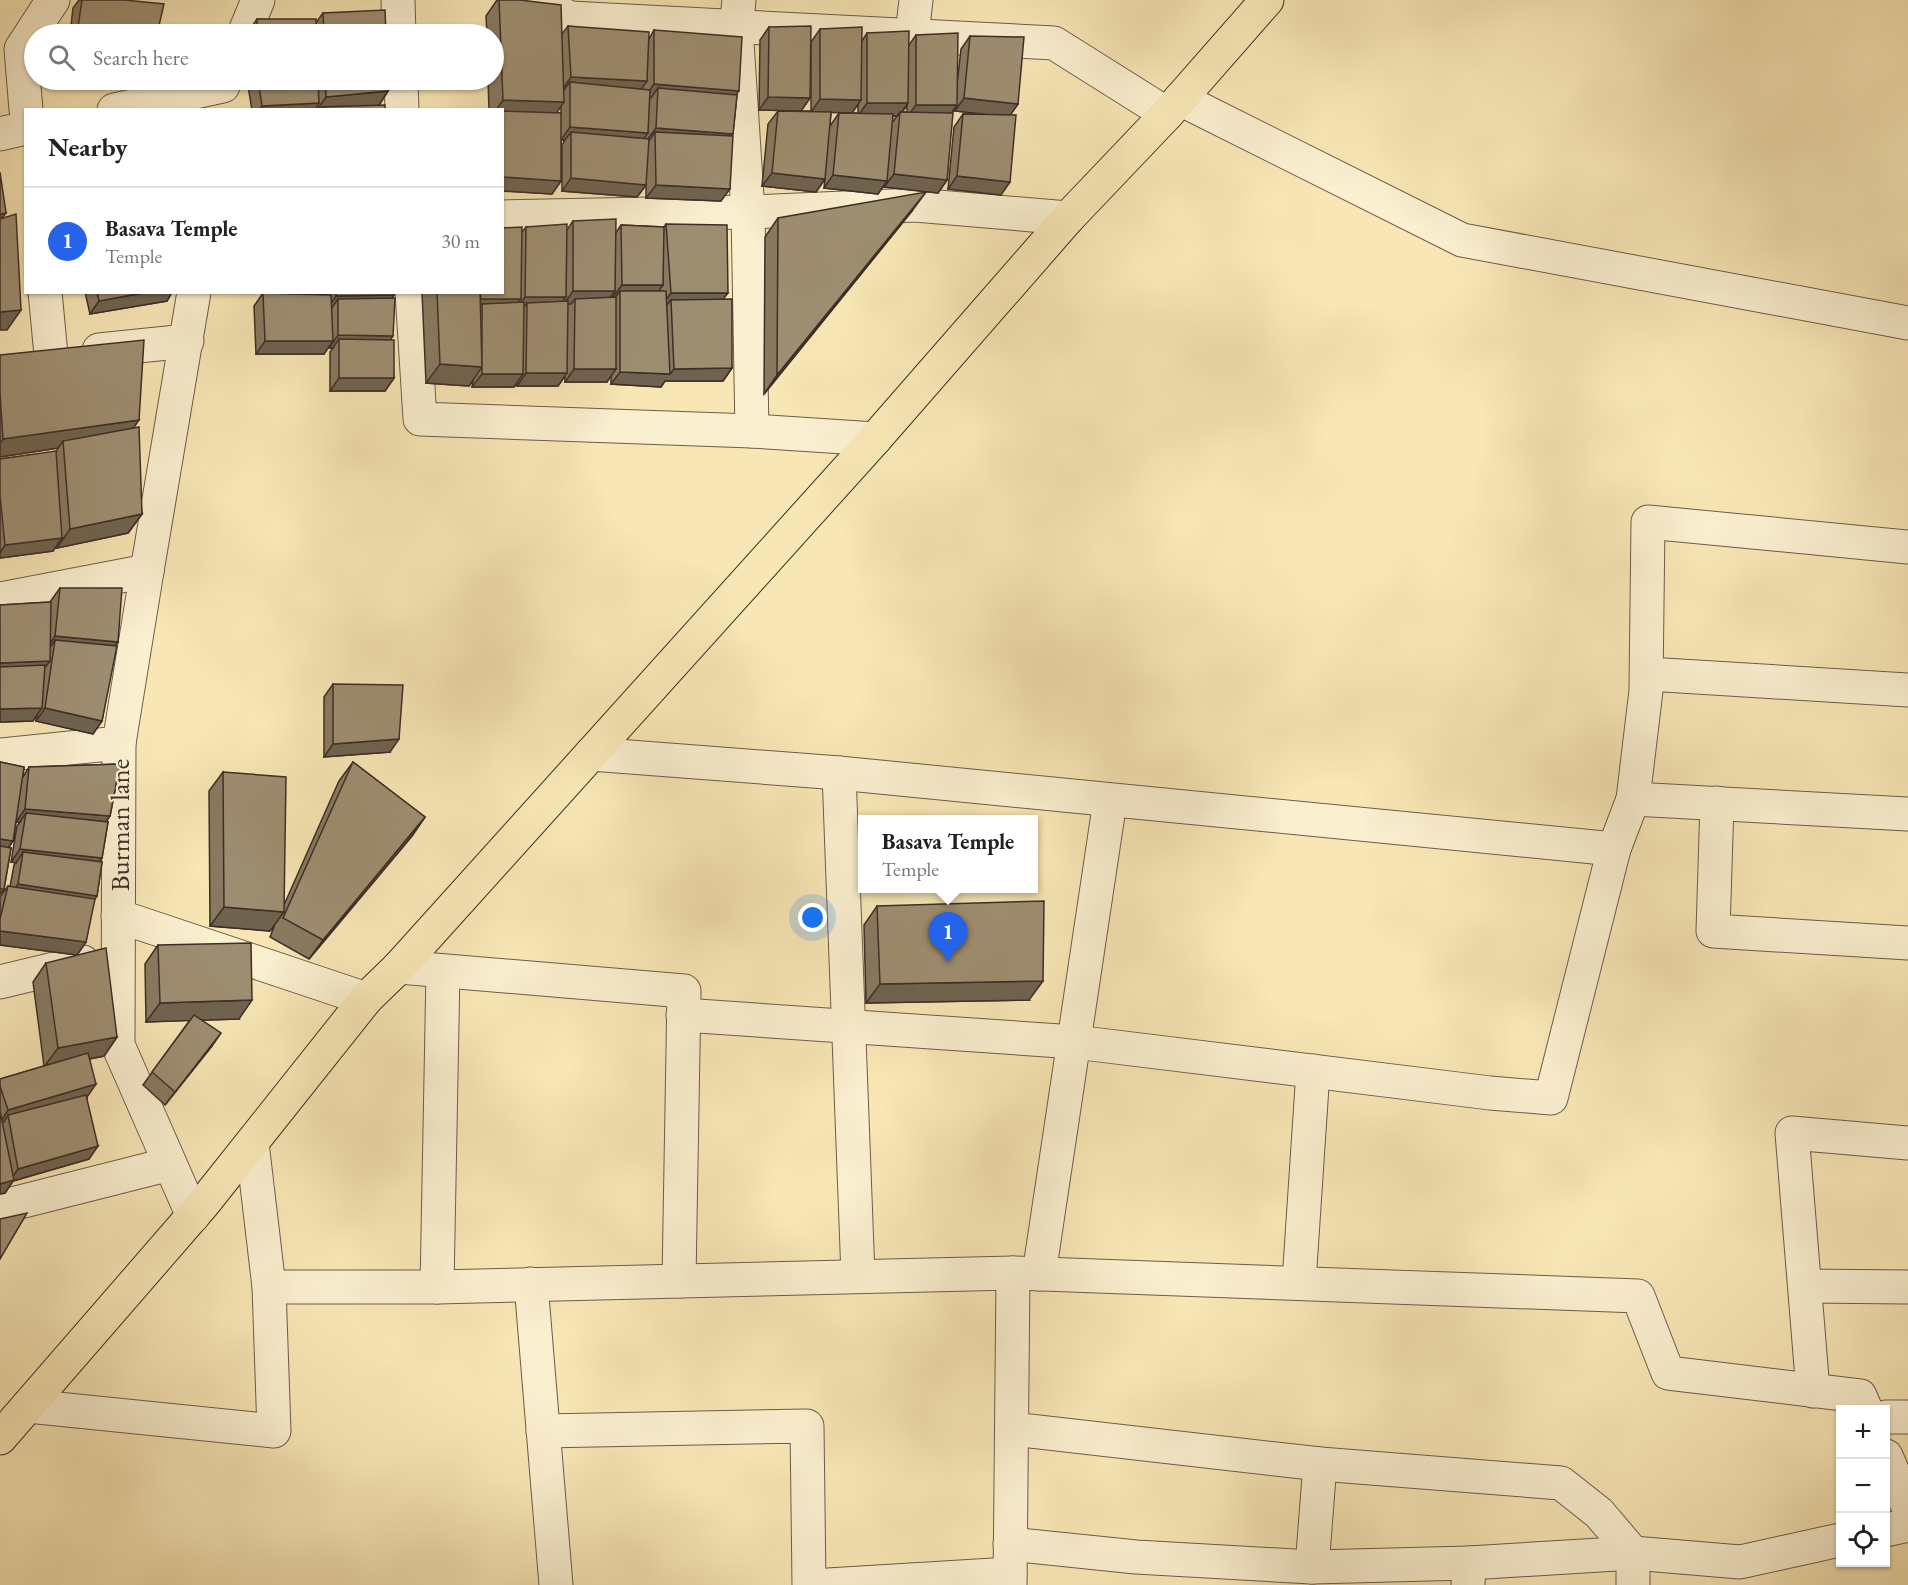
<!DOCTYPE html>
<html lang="en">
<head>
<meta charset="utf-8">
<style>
	:root { --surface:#fff; --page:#f6f6f6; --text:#222; --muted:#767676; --line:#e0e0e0; --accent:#2563eb }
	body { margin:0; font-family:"EB Garamond",serif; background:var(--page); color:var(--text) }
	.controls { position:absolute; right:18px; bottom:18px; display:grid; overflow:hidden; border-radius:0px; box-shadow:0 2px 4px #0004 }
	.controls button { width:54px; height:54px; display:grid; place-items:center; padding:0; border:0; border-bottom:2px solid var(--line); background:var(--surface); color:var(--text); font:30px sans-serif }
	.you { position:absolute; left:813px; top:918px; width:21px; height:21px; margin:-15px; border:4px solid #fff; border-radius:50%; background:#1a73e8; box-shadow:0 0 0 9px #1a73e833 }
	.badge { display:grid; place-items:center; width:39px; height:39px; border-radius:50%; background:var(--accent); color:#fff; font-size:20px; font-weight:700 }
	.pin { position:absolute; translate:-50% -50px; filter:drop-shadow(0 2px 3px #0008) }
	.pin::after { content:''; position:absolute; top:32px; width:21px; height:18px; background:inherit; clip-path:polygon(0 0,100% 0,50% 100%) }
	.popup { position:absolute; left:858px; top:815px; width:180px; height:78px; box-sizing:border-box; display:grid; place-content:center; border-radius:0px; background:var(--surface); filter:drop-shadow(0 2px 4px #0005); font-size:20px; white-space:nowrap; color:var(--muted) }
	.popup b { font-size:22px; color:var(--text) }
	.popup::after { content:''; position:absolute; left:50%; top:100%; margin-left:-12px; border:12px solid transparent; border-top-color:var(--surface) }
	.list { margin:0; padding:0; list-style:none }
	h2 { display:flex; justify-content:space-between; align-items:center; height:78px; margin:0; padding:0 24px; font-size:26px }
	h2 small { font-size:20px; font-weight:400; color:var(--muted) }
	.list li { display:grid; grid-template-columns:39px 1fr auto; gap:18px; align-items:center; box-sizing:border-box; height:108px; padding:0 24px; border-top:2px solid var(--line) }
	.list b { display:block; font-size:22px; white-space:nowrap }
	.list p { margin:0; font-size:20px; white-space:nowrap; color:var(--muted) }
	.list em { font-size:20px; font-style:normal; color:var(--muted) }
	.icon { flex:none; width:33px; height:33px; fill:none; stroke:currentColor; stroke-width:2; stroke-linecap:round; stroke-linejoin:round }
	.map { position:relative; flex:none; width:1908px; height:1585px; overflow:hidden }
	.search { position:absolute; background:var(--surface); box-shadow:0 2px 4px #0004; left:24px; top:24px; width:480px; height:66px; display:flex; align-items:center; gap:15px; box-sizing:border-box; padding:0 21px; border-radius:33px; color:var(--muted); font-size:22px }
	.panel { position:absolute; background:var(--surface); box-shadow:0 2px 4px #0004; left:24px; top:108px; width:480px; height:186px; border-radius:0px }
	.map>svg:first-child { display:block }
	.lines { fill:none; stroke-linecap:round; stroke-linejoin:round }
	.minor-casing { stroke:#6c5c4a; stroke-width:35 }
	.primary-casing { stroke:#3d2e27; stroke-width:35 }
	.minor { stroke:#faefcf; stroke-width:33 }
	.primary { stroke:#f8e6b5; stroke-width:33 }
	.wall { fill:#887a61; stroke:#3d2e27; stroke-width:1.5; fill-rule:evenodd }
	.shaded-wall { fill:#6f634f; stroke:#3d2e27; stroke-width:1.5 }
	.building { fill:#9e8e71; stroke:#3d2e27; stroke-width:1.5 }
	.labels { text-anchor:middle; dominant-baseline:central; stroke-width:4.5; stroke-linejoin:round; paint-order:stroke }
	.street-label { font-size:27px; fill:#3d2e27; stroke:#faefcf }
</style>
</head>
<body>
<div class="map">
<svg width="1908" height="1585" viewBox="0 0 1908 1585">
	<rect width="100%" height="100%" fill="#f8e6b5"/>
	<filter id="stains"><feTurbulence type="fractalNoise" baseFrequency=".00333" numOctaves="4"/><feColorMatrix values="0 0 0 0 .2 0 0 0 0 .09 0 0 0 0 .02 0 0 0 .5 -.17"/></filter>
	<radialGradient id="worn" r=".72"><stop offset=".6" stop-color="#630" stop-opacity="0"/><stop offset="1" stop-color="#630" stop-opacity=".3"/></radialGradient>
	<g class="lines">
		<defs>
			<g id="minor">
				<polyline points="398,0 399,34"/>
				<polyline points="535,0 570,18 1054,43 1167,114"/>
				<polyline points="739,0 736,27 748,212 752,431"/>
				<polyline points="244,34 258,0"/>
				<polyline points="912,35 916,0"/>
				<polyline points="401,80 402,110"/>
				<polyline points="1180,99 1462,240 1908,323"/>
				<polyline points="26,110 21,49 53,0"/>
				<polyline points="114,110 223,86"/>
				<polyline points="0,134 26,128"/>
				<polyline points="502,217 748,212 915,205 1068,218"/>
				<polyline points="45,292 51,355"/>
				<polyline points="412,292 420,419 752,431 875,439"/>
				<polyline points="99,350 187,341"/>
				<polyline points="147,571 194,292"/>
				<polyline points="0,599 147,571 119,743 118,1045 193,1216"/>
				<polyline points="1646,687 1648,522 1908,547"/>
				<polyline points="591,754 839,773 1614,849"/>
				<polyline points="0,755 119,743"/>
				<polyline points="839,773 858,1276"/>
				<polyline points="1633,799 1648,674 1908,690"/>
				<polyline points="1717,803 1713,931 1908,943"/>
				<polyline points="118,916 366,999"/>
				<polyline points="399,967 684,991 679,1281"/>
				<polyline points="0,982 83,962"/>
				<polyline points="683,1015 1075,1042 1490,1093 1551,1098 1614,849 1633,799 1908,814"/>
				<polyline points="252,1143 269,1287 437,1287 1013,1273 1010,1585"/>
				<polyline points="0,1207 170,1164"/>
				<polyline points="1013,1273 1638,1296 1668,1373 1860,1396 1866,1410"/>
				<polyline points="1039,1274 1110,801"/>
				<polyline points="1299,1282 1313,1071"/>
				<polyline points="531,1284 556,1585"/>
				<polyline points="1805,1286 1908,1287"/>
				<polyline points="437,1287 443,971"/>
				<polyline points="1813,1391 1792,1133 1908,1143"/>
				<polyline points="28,1406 274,1431 269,1287"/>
				<polyline points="1886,1417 1908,1417"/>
				<polyline points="1012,1429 1320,1464 1561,1483 1599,1513 1633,1553 1633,1585"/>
				<polyline points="543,1431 807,1426 809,1585"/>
				<polyline points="1886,1456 1908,1507"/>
				<polyline points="1886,1530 1908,1525"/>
				<polyline points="1010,1544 1136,1557 1312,1567 1469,1563 1468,1585"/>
				<polyline points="1469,1563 1633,1553 1740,1562 1840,1540"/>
				<polyline points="1312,1567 1320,1464"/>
				<polyline points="828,1585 1010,1574"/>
			</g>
			<polyline id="primary" points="0,1438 203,1204 366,999 399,967 875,439 1068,218 1167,114 1267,0"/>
		</defs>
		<use href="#minor" class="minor-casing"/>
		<use href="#primary" class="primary-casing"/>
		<use href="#minor" class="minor"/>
		<use href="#primary" class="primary"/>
	</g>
	<g class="wall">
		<polygon points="79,0 125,0 157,34 70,34 73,8"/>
		<path d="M497,0H520L562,34L568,26L649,39L654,30L737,95L733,134L731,136L721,201L646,198V185L637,197L562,191V145L565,140H561V181L552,194L502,191V110H489L488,80H494V34H487L486,16ZM561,106V113H556Z"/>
		<polygon points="323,13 386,34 248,34 248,32 257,19 316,23"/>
		<polygon points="769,27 810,98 801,111 759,110 760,40"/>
		<path d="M820,29L862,41L867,33L909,45L916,35L957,84L961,49L970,36L1018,104L1010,115L1001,195L948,189L954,127L963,114H988L955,111V108L952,113L947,180L938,193L884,187L885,183L878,194L824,188L825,179L816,192L762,186L768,124L778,111H811V42ZM858,104V113H839L830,126L831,112L852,113ZM907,106V112H902ZM893,116H897L892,123Z"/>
		<polygon points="247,80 388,80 388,91 379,105 385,110 252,110"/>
		<polygon points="912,211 764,394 765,237 778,218"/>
		<polygon points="573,221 615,234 621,225 664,227 666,224 723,299 732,368 723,381 665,381 661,387 611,384 611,375 607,382 565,382 565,376 558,386 517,386 517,383 514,387 472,387 473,381 469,386 426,383 422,292 502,292 522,232 526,227 567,230"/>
		<polygon points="85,292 172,292 167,301 90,314"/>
		<polygon points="266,292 394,292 392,298 391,340 394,378 385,391 330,391 330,352 333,348 329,348 329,346 324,354 256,354 254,306 263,293 266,293"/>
		<polygon points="0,355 133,428 142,514 128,533 57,548 57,545 53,551 0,558 0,459 56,452 58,448 0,457"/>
		<polygon points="60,588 118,642 115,646 102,721 93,734 36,721 37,715 33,721 0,722 0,605 50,602"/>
		<polygon points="333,684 390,752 324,757 324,697"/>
		<polygon points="0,762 24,767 23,777 29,767 120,764 110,816 106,822 108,822 102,858 100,862 102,862 97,896 94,899 86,942 77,955 0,945 0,897 8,886 10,887 14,865 16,863 11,862 17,826 20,822 16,822 13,841 9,847 11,848 4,889 0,894"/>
		<polygon points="353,762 425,817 412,836 309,959 270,937 275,924 270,931 210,926 209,791 223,772 284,905 339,781"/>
		<polygon points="877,906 1029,1000 866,1003 864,925"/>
		<polygon points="158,945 239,1019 201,1020 212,1046 165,1105 143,1085 190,1020 146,1022 145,964"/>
		<polygon points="46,963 117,1037 104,1056 90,1059 87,1097 89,1159 13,1181 5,1193 0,1194 0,1079 44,1066 33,982"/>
	</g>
	<g class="shaded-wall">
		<polygon points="571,77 647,81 638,94 570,82 564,90 562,90"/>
		<polygon points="654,84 739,91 730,104 658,88 651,98 645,97"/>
		<polygon points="388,91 376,110 322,107 320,110 317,110 326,97"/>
		<polygon points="768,97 810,98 801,111 759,110"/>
		<polygon points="964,98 1018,104 1009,117 955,111"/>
		<polygon points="820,99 861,100 852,113 811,112"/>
		<polygon points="503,100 564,102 551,121 502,119 502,110 496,110"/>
		<polygon points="319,103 315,110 259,110 262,106"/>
		<polygon points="867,103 908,103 899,116 900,112 897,116 858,116"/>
		<polygon points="916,105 957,105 948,118 906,118"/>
		<polygon points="570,127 648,133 639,146 571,132 565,140 561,140"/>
		<polygon points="656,128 733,134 724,147 655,132 649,141 646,141"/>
		<polygon points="772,173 825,179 816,192 762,186"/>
		<polygon points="894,174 947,180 938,193 884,187"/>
		<polygon points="833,175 887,181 878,194 824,188"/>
		<polygon points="957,176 1010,182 1001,195 948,189"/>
		<polygon points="503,177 561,181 552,194 502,191"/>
		<polygon points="571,178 646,185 637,197 562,191"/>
		<polygon points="656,185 730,189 721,201 646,198"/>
		<polygon points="926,192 912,211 764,394 777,375"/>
		<polygon points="6,213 0,221 0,214"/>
		<polygon points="622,285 663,285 654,298 620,291 615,298 612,298"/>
		<polygon points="573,291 615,291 606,304 575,299 571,304 564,304"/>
		<polygon points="148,292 172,292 167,301 90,314 99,301"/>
		<polygon points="271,292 327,292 321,301 265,301"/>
		<polygon points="671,293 728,293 718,306 671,300 666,306 661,306"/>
		<polygon points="394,295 385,308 338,299 331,309 327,309 336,296"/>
		<polygon points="525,297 566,297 557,310 527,303 522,310 516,310"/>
		<polygon points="479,299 521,299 512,312 482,304 477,312"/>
		<polygon points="21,310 7,330 0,330 0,312"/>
		<polygon points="338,335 393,336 384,349 339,339 333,348 329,348"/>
		<polygon points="265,341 333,341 324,354 256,354"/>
		<polygon points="440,364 482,367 469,386 426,383"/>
		<polygon points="732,368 723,381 665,381 661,387 611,384 620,372 670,374 674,369"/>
		<polygon points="574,369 616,369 607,382 565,382"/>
		<polygon points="526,373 567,373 558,386 517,386"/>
		<polygon points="482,374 523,374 514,387 472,387"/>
		<polygon points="339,378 394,378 385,391 330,391"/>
		<polygon points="139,420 126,439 63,441 58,448 0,457 0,443 3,439"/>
		<polygon points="142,514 128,533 57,548 70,529"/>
		<polygon points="62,538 53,551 0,558 0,553 5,545"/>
		<polygon points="55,636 118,642 109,655 55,640 49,649 46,649"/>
		<polygon points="50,661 40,674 0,676 0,663"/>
		<polygon points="42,708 33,721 0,722 0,709"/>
		<polygon points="45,708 102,721 93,734 36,721"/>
		<polygon points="399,739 390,752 324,757 333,744"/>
		<polygon points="25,809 110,816 101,829 26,813 20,822 16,822"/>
		<polygon points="425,817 412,836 309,959 323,940"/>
		<polygon points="0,839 13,841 4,854 0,853"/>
		<polygon points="20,849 102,858 93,871 23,852 16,863 11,862"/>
		<polygon points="18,884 97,896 88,909 9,897"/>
		<polygon points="224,907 284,912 270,931 210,926"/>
		<polygon points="0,931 86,942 77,955 0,945"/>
		<polygon points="1043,981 1029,1000 866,1003 880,984"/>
		<polygon points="252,1000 239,1019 146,1022 160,1003"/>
		<polygon points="221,1033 212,1046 165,1105 175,1092"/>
		<polygon points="117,1037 104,1056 44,1067 58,1048"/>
		<polygon points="96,1084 87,1097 9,1120 8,1115 4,1122 0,1123 8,1110"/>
		<polygon points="98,1146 89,1159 13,1181 5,1193 0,1194 0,1184 10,1181 18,1169"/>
	</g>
	<g class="building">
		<polygon points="82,0 125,0 164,4 157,34 77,34"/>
		<polygon points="499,0 520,0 561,5 564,102 503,100"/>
		<polygon points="385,10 386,34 324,34 323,13"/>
		<rect x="257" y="19" width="59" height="15"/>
		<polygon points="568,26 649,32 647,81 571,77"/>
		<polygon points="811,26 810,98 768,97 769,27"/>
		<polygon points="862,27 861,100 820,99 820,29"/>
		<polygon points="654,30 742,37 739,91 654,84"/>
		<polygon points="909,31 908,103 867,103 867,33"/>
		<polygon points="958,33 957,105 916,105 916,35"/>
		<polygon points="970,36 1024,37 1018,104 964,98"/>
		<polygon points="258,80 318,80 319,103 262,106"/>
		<polygon points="325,80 388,80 388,91 326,97"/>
		<polygon points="570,82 650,90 648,133 570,127"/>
		<polygon points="658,88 737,95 733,134 656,128"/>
		<polygon points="385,105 385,110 322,110 322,107"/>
		<polygon points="502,111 561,113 561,181 503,177"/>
		<polygon points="778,111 831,112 825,179 772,173"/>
		<polygon points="900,112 953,113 947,180 894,174"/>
		<polygon points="839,113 893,114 887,181 833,175"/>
		<polygon points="963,114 1016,115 1010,182 957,176"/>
		<polygon points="571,132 649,139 646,185 571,178"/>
		<polygon points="655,132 733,136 730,189 656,185"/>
		<polygon points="0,172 6,213 0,214"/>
		<polygon points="926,192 777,375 778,218"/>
		<polygon points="16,214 21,310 0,312 0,219"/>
		<polygon points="616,219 615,291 573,291 573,221"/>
		<polygon points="567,224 566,297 525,297 526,227"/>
		<polygon points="666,224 727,225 728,293 671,293"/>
		<polygon points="621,225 664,227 663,285 622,285"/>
		<polygon points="522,227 521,299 481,299 480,292 502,292 502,228"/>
		<polygon points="620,291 666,291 670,374 620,372"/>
		<polygon points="97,292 148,292 99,301"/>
		<polygon points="336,292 394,292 394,295 336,296"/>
		<polygon points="437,292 480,292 482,367 440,364"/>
		<polygon points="263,293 331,295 333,341 265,341"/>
		<polygon points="616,297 616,369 574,369 575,299"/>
		<polygon points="395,298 393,336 338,335 338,299"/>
		<polygon points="732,299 732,368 674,369 671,300"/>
		<polygon points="568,301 567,373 526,373 527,303"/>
		<polygon points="524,302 523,374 482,374 482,304"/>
		<polygon points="339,339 394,340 394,378 339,378"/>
		<polygon points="144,340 139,420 3,439 0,393 0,355"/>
		<polygon points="139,427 142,514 70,529 63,441"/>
		<polygon points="56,451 62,538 5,545 0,496 0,459"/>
		<polygon points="60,588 122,588 118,642 55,636"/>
		<polygon points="51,602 50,661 0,663 0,605"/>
		<polygon points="55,640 117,646 102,721 45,708"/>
		<polygon points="45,665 42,708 0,709 0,667"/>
		<polygon points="333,684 403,685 399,739 333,744"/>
		<polygon points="0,762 24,767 13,841 0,839"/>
		<polygon points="353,762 425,817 323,940 283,918"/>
		<polygon points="120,764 110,816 25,809 29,767"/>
		<polygon points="223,772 286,777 284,912 224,907"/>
		<polygon points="26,813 108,822 102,858 20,849"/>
		<polygon points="0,846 11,848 4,889 0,889"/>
		<polygon points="23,852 102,862 97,896 18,884"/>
		<polygon points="8,886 95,899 86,942 0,931 0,919"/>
		<polygon points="1044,901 1043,981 880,984 877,906"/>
		<polygon points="251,943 252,1000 160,1003 158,945"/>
		<polygon points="106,948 117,1037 58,1048 46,963"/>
		<polygon points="194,1015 221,1033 175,1092 152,1072"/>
		<polygon points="88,1053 96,1084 8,1110 0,1086 0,1079"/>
		<polygon points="86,1095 98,1146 18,1169 8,1115"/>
		<polygon points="0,1111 14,1180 0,1184"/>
		<polygon points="27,1213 0,1259 0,1219"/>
	</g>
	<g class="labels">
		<g class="street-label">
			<text transform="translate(119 825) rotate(-90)">Burman lane</text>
		</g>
	</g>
	<rect width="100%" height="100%" filter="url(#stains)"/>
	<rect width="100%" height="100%" fill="url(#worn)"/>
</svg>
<div class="controls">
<button>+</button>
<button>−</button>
<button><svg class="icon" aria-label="locate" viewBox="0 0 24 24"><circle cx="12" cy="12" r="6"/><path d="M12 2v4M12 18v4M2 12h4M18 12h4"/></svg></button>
</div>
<div class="you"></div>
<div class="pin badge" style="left:948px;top:962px">1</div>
<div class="popup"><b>Basava Temple</b>Temple</div>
<div class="search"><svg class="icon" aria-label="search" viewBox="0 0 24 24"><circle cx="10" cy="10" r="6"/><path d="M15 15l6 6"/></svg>Search here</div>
<section class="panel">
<h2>Nearby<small></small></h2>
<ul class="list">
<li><span class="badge">1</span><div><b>Basava Temple</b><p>Temple</p></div><em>30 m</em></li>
</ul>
</section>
</div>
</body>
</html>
